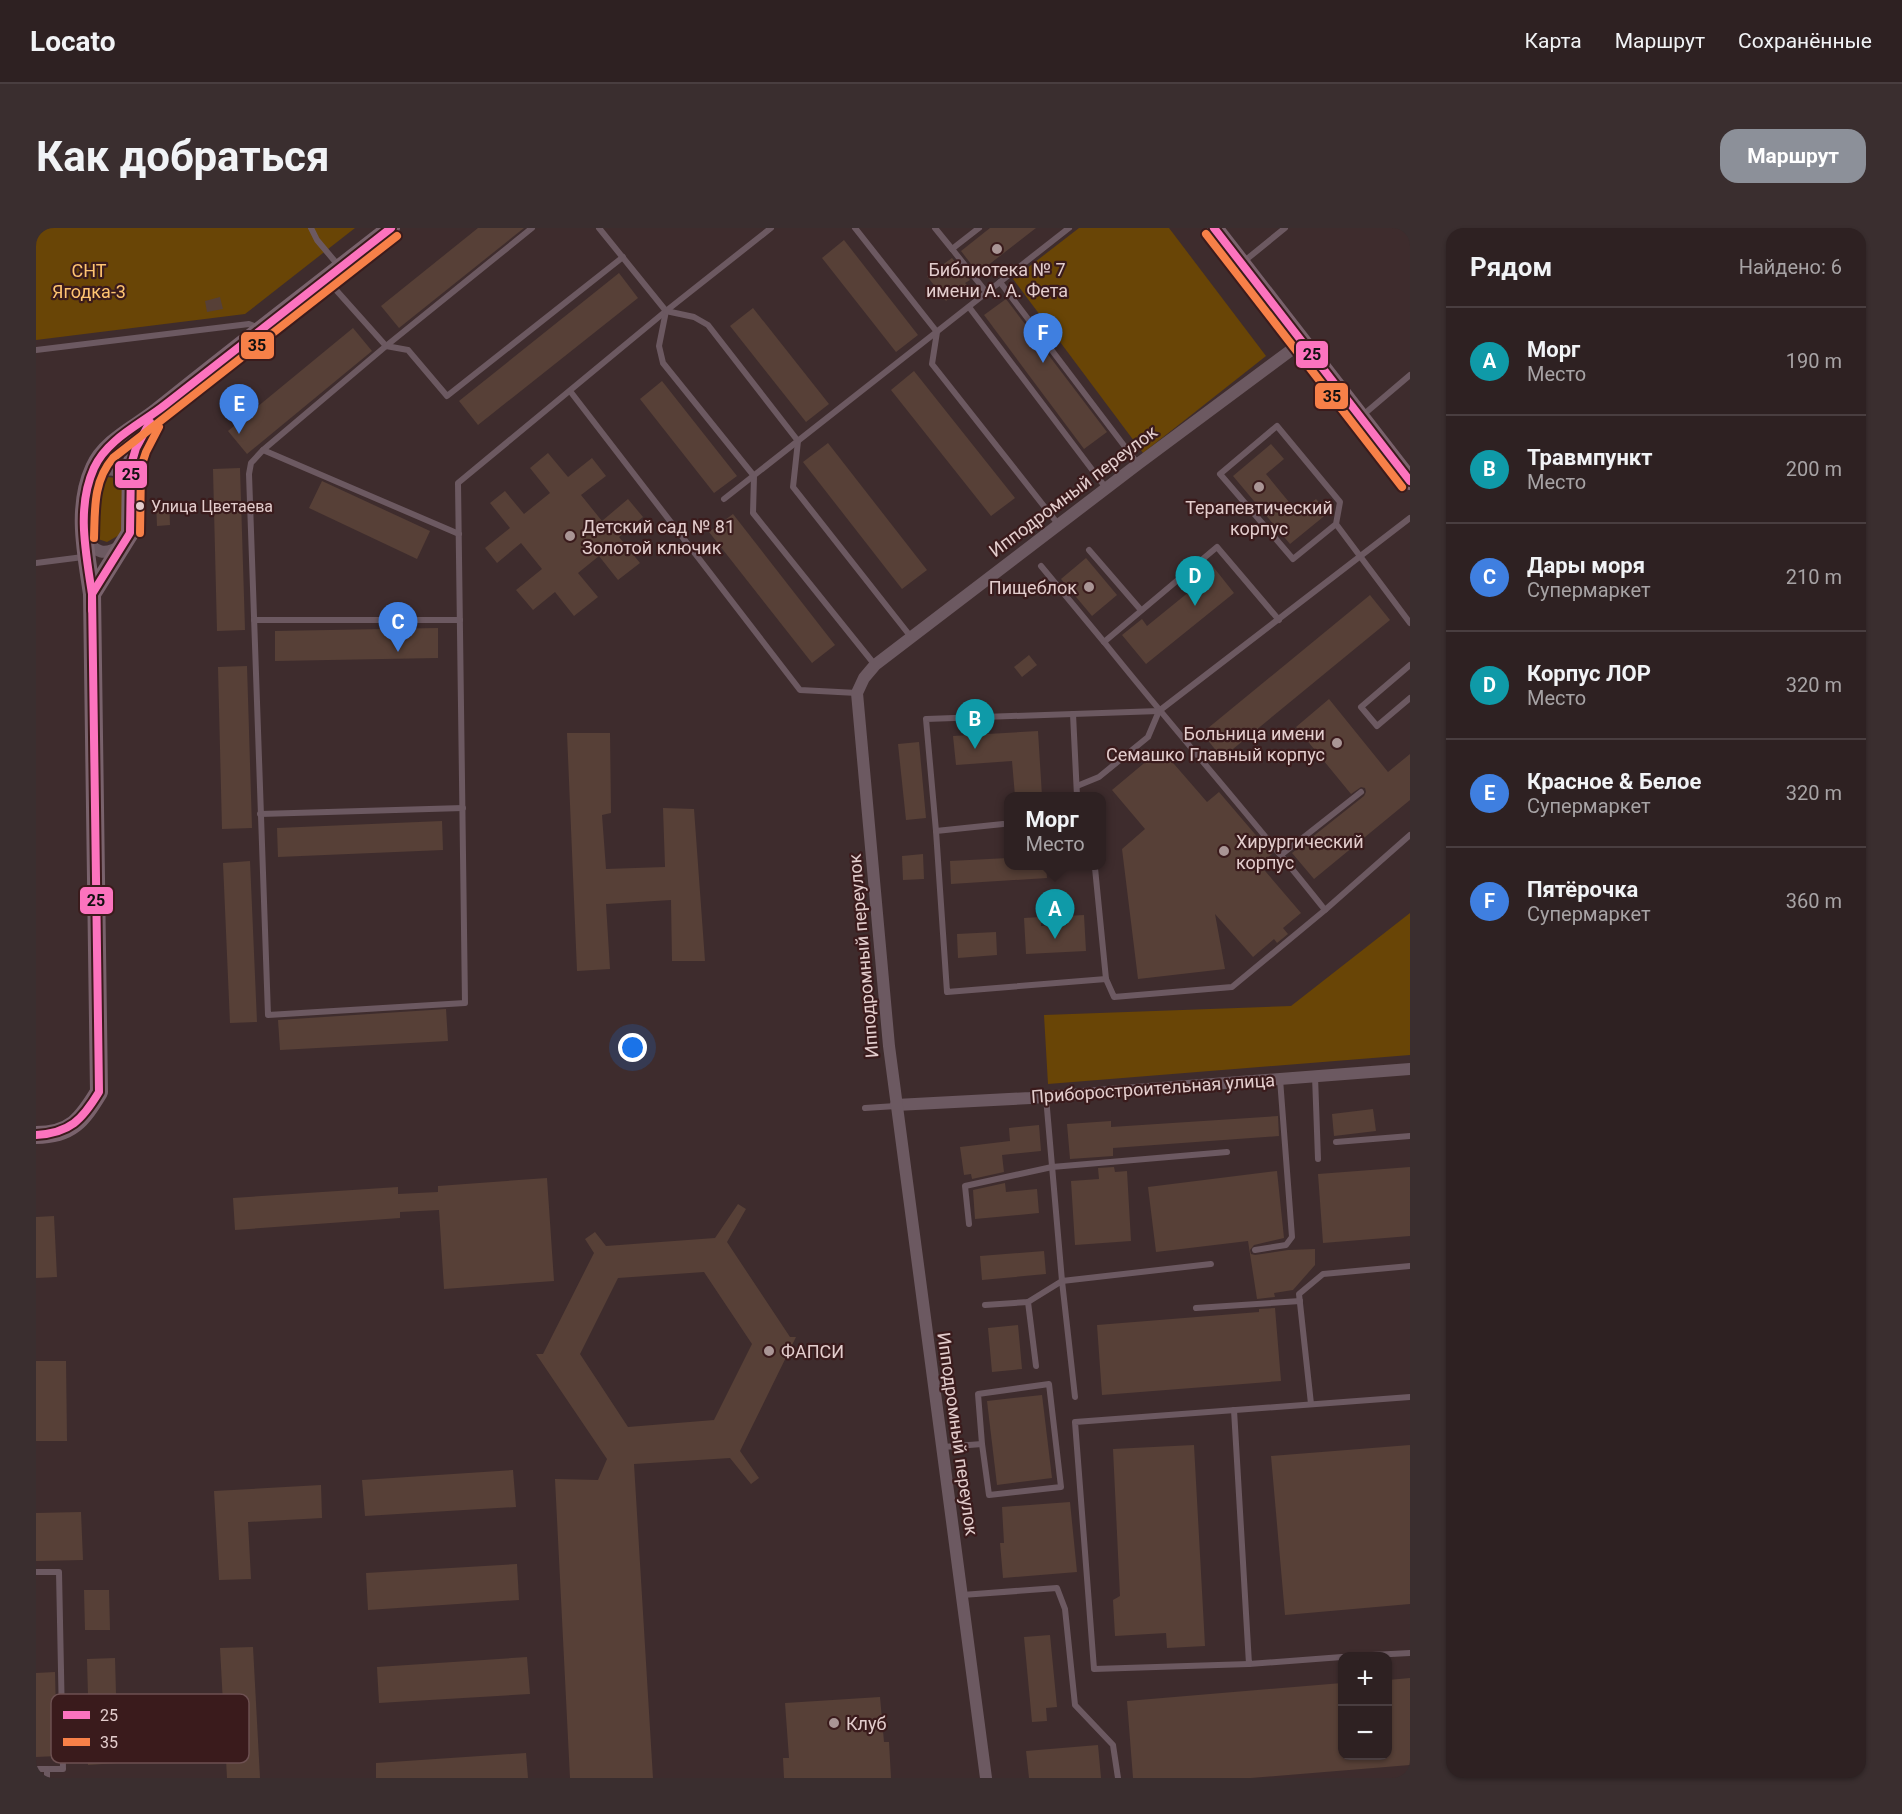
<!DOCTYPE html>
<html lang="ru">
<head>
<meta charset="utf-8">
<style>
	:root { --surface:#2e2122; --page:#3a2e2f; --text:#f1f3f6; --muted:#a7a3a5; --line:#493e40; --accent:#8c9099 }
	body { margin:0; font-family:Roboto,sans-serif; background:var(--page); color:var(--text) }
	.controls { position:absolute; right:18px; bottom:18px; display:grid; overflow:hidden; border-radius:12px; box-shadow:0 2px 4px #0004 }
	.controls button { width:54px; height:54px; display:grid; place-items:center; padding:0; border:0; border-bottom:2px solid var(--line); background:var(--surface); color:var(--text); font:30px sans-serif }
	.you { position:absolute; left:597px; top:820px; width:21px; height:21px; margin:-15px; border:4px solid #fff; border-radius:50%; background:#1a73e8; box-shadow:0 0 0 9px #1a73e833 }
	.badge { display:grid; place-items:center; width:39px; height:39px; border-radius:50%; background:var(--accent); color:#fff; font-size:20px; font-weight:700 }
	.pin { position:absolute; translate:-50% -50px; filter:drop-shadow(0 2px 3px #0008) }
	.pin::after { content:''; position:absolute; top:32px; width:21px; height:18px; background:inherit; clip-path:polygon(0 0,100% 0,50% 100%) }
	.popup { position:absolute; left:968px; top:564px; width:102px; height:78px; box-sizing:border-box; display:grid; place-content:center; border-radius:12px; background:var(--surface); filter:drop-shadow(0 2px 4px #0005); font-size:20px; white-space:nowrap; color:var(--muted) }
	.popup b { font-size:22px; color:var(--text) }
	.popup::after { content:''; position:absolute; left:50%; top:100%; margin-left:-12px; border:12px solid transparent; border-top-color:var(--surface) }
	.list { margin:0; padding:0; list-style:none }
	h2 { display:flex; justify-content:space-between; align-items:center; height:78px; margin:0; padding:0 24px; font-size:26px }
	h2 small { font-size:20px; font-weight:400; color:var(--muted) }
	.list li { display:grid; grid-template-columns:39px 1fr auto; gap:18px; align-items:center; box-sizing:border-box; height:108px; padding:0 24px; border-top:2px solid var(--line) }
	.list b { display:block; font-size:22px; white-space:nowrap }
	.list p { margin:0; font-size:20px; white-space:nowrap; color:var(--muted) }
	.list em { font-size:20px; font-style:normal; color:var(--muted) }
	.map { position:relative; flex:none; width:1374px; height:1550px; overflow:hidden; border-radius:18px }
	header { display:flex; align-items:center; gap:36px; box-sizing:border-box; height:84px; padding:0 30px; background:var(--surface); border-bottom:2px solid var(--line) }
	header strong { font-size:28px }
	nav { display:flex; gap:33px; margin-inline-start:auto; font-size:21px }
	.intro { display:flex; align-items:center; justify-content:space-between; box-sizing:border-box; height:144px; padding:0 36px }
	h1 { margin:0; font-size:42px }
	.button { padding:15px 27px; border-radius:18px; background:var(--accent); color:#fff; font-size:21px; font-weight:700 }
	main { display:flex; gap:36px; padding:0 36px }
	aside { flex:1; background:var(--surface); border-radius:18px; box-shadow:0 2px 4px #0004 }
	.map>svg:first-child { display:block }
	.green { fill:#694506 }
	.building { fill:#574037; fill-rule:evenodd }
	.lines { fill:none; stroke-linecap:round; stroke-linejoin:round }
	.service { stroke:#6c5961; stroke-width:6 }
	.minor { stroke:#6c5961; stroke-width:12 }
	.secondary { stroke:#79626c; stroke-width:18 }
	.bus-1-casing { stroke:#3a1b1c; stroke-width:12 }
	.bus-2-casing { stroke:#3a1b1c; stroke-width:12 }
	.bus-1 { stroke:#fc73be; stroke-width:8 }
	.bus-2 { stroke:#f78048; stroke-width:8 }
	.poi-dot { fill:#a99595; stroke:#3a1b1c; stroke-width:2 }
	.bus-dot { fill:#e3cdcd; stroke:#3a1b1c; stroke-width:2 }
	.labels { text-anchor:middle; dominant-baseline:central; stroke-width:4.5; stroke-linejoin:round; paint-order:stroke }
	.bus-label { font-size:16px; fill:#e3cdcd; stroke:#3a1b1c; text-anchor:start }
	.poi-label { font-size:18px; fill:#e3cdcd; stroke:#3a1b1c; text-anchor:start }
	.park-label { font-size:18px; fill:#ffc471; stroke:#3a1b1c }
	.street-label { font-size:18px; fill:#e3cdcd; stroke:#3a1b1c }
	.key { fill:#3a1b1c; stroke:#6d5051; stroke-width:1.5 }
	.key-label { font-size:16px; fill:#e3cdcd }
	.line-badge { stroke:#3a1b1c; stroke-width:2 }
	.pale-badge-label { font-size:16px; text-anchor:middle; font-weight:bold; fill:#111 }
</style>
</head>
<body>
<header>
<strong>Locato</strong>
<nav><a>Карта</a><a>Маршрут</a><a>Сохранённые</a></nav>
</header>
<div class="intro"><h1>Как добраться</h1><a class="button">Маршрут</a></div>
<main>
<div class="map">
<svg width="1374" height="1550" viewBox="0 0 1374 1550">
	<rect width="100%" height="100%" fill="#3e2c2d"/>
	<g class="green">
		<polygon points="0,0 319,0 209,86 0,112"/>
		<polygon points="1043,0 1133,0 1230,128 1107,225 977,51"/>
		<path d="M71,249L80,250L88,259L85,306L71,314L62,311C51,299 55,264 64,251Z"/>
		<polygon points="1374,685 1374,827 1012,856 1008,787 1255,778"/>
	</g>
	<g class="building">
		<polygon points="442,0 488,0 363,100 345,78"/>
		<polygon points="954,0 1000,0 942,45 925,23"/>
		<polygon points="808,12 882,107 860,124 786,30"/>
		<polygon points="916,30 934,52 929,55 931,57 910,73 891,48"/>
		<polygon points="583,45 602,70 442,197 423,173"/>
		<polygon points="184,69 187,81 171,84 169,73"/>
		<polygon points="970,71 1071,204 1048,221 948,87"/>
		<polygon points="717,80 793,176 770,194 694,98"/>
		<polygon points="317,100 336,123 211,226 192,203"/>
		<polygon points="878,143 979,270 955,288 855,162"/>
		<polygon points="626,153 701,248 678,265 604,171"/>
		<polygon points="792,215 891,342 866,361 767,234"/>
		<polygon points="1235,216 1248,231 1230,246 1262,285 1280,271 1292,285 1254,316 1197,248"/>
		<polygon points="512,225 532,249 556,230 570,248 545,267 566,293 592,271 607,289 583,309 604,335 582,352 563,328 542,345 562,369 538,388 519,364 497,382 480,362 506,341 485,315 461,335 449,320 474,300 454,275 469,263 488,286 514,265 494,240"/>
		<polygon points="204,240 209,402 181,403 177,241"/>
		<polygon points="286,253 394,303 381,331 273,280"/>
		<polygon points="133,273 134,297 121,298 120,274"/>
		<polygon points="697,286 799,417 776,435 673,304"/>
		<polygon points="1050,330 1081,367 1056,388 1025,351"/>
		<polygon points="1175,336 1198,365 1110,436 1086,407 1106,391 1111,398 1159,359 1154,353"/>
		<polygon points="1334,367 1354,392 1186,530 1166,505"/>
		<polygon points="402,400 402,430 239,433 239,403"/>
		<polygon points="993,427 1001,437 986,449 978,439"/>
		<polygon points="211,438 216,600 186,601 182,439"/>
		<polygon points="1293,471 1352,544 1374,526 1374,572 1278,651 1256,625 1328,568 1330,564 1329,560 1325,559 1315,566 1260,499"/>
		<polygon points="1002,503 1006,568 979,568 976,533 920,537 917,508"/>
		<polygon points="531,505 574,505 575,585 566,587 570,641 629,639 627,580 658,581 669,733 636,733 635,672 570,676 574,741 541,743"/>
		<polygon points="883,514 890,590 870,592 862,516"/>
		<polygon points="1125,521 1171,574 1183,564 1236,626 1224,637 1265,685 1247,700 1252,706 1241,715 1238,711 1217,729 1179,686 1189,741 1102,751 1086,621 1109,601 1076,562"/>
		<polygon points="406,593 407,622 242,629 241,600"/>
		<polygon points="887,626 888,651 867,652 866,628"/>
		<polygon points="972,630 972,638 1010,638 1011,650 915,656 914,633"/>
		<polygon points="214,633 221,794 194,795 187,635"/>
		<polygon points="1048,687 1050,723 990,726 988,690 1005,689 1005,698 1031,697 1030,688"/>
		<polygon points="960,704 961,727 922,730 921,706"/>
		<polygon points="410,781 412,813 244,822 242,792"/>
		<polygon points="1337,881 1340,903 1298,908 1296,886"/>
		<polygon points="1242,888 1243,908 1077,920 1077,928 1034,931 1031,896 1075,893 1075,899"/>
		<polygon points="1003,897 1005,923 966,927 968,944 936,951 935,946 928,947 924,919 974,913 973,900"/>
		<polygon points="1078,939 1079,944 1091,943 1095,1013 1039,1017 1035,953 1063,951 1062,940"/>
		<polygon points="1374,939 1374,1008 1287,1015 1282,946"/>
		<polygon points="1241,943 1248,1010 1218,1017 1214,1022 1215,1026 1219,1027 1252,1022 1279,1021 1279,1037 1257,1062 1238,1065 1239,1069 1221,1071 1212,1013 1120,1024 1112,959"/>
		<polygon points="511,950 518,1053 408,1061 403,982 364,984 364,990 199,1002 197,970 362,959 362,966 402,964 402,958"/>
		<polygon points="969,955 970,964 1001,961 1003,985 939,991 937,962"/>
		<path d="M702,976L710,981L691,1014L754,1109H760L704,1223L723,1250L715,1256L694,1230L598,1236L617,1550H534L519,1251L562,1252L571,1231L500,1126H507L558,1025L549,1011L559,1004L570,1018L679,1010ZM668,1044L716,1116L678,1192L592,1199L544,1126L582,1050Z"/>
		<polygon points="18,988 21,1049 0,1050 0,989"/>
		<polygon points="1008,1023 1010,1046 946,1052 944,1028"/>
		<polygon points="1239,1080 1245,1153 1066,1167 1061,1097 1223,1084 1223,1081"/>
		<polygon points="982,1097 986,1141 956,1144 952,1100"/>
		<polygon points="0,1133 30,1133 31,1213 0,1213"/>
		<polygon points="1006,1167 1016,1250 961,1257 951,1173"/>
		<polygon points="1158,1217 1169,1418 1131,1420 1130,1405 1079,1408 1077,1372 1084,1368 1077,1221"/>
		<polygon points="1374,1217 1374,1376 1249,1387 1235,1228"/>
		<polygon points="477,1242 480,1279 329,1288 326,1252"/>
		<polygon points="285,1257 286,1290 212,1294 215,1351 183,1352 178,1263"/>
		<polygon points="1034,1274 1041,1344 967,1350 964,1315 968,1315 966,1279"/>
		<polygon points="45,1284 47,1332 0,1333 0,1285"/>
		<polygon points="481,1336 483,1372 332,1382 330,1345"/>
		<polygon points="48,1362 73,1362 74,1402 49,1402"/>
		<polygon points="1014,1407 1021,1479 1010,1480 1011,1493 996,1494 988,1409"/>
		<polygon points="217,1419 224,1550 191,1550 184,1420"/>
		<polygon points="491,1429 494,1466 343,1475 341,1439"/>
		<polygon points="79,1430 80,1466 52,1467 51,1431"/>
		<polygon points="19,1444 21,1528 0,1529 0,1445"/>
		<polygon points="1374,1450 1374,1537 1215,1550 1097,1550 1091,1473 1306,1455 1306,1527 1352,1527 1352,1452"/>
		<polygon points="844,1469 848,1514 853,1514 855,1550 748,1550 747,1530 753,1530 749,1475"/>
		<polygon points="80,1494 82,1535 52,1537 50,1496"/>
		<polygon points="1062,1517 1065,1550 993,1550 990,1523"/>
		<polygon points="490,1525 492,1550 340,1550 340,1535"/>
	</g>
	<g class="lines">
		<g class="service">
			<polyline points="275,0 281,12 302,37"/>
			<polyline points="735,0 630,83 623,118 627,135 718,248 717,285 839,437"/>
			<polyline points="819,0 901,104 896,136 1022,296"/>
			<polyline points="899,0 916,21"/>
			<polyline points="943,0 916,21 951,65"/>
			<polyline points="1033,0 964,54 1102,236"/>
			<polyline points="1206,35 1249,0"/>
			<polyline points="292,53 350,118 227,222 215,235 213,246 232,787 429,775 422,255 630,83 563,0"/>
			<polyline points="933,79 1070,260"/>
			<polyline points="630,83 658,89 672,97 762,213 757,259 875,409"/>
			<polyline points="350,118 372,122 411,168 587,29"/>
			<polyline points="350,118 496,0"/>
			<polyline points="0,122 213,96 223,100"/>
			<polyline points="534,163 764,462 821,465"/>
			<polyline points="1327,187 1374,147"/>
			<polyline points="227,222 423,306"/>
			<polyline points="688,271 964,54"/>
			<polyline points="1300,296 1257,331 1184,246 1241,198 1304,274 1300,296 1374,395"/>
			<polyline points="1053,322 1104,381"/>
			<polyline points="0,335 47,329"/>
			<polyline points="1005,338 1068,414"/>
			<polyline points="218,392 424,392"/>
			<path d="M1243,392L1181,319L1068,414C1140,504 1217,591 1289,682"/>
			<polyline points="1374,437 1325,479 1341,498 1374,470"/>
			<polyline points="1037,486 1041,568"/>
			<polyline points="1041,558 1063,549 1112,509 1123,483"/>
			<polyline points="224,586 427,580"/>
			<polyline points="967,596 900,603 890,491 1123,483 1374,290"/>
			<polyline points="900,603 911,764 1070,751"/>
			<polyline points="1245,627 1325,564"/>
			<polyline points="1057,638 1059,640 1070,751 1078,769 1196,759 1289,682 1374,607"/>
			<polyline points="1279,848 1282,931"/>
			<polyline points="1010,869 1026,1053 1175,1036"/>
			<polyline points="829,880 860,878"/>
			<polyline points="1300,914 1374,908"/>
			<polyline points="933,996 929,958 1016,939 1191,924"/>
			<polyline points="1219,1022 1250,1017 1256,1009 1244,851"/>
			<polyline points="992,1074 1000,1138"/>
			<polyline points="949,1077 992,1074 1026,1053 1039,1169"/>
			<polyline points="1160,1080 1264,1073"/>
			<polyline points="1275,1176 1263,1066 1287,1046 1374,1038"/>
			<polyline points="1198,1182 1213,1436 1306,1429"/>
			<polyline points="907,1219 946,1216 953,1267 1025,1259 1013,1156 942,1166 946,1216"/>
			<polyline points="0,1344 23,1344 27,1541 11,1541 11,1550"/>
			<polyline points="926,1367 1021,1360 1029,1381 1039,1477 1077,1517 1082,1550"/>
			<polyline points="1317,1428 1374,1425"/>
			<polyline points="1213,1436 1058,1441 1039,1194 1374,1169"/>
			<polyline points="0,1541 11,1541"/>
		</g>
		<g class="minor">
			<path d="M55,249C71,237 86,239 94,258"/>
			<path d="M48,310C60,325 68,328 85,318"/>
			<polyline points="860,877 994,870 1374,841"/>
			<polyline points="950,1550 853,818 821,465 828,450 839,437 1102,236 1266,114"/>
		</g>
		<g class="secondary">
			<polyline points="1178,0 1374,253"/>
			<polyline points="56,366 94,305 95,237 100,220 116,191"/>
			<path d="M0,907C35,907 46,892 63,864L56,366C50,325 40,279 58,240C69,214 101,200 122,183C199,121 277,61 355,0"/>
		</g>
		<defs>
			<g id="bus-1">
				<polyline points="1178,0 1374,253"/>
				<polyline points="56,382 56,366 94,305 95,237 100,220 114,194"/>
				<path d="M0,907C34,905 46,892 63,864L56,366C50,325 40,280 58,240C71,211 105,196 129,177C204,118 279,59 355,0"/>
			</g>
			<g id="bus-2">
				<polyline points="1170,6 1366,259"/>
				<polyline points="104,305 105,239 110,224 123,199"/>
				<path d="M58,310C59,282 57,253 77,230L361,8"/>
			</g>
		</defs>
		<use href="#bus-1" class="bus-1-casing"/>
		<use href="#bus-2" class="bus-2-casing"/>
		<use href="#bus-1" class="bus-1"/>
		<use href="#bus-2" class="bus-2"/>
	</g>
	<g class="poi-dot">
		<circle cx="961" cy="21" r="6"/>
		<circle cx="1223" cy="259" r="6"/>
		<circle cx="534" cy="308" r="6"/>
		<circle cx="1053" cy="359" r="6"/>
		<circle cx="1301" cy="515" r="6"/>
		<circle cx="1188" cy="623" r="6"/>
		<circle cx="733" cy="1123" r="6"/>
		<circle cx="798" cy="1495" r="6"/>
	</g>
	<circle class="bus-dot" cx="104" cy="278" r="5"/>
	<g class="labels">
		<g class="bus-label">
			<text x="115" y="278">Улица Цветаева</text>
		</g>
		<g class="poi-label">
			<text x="961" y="41" text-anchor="middle">Библиотека № 7<tspan x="961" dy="21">имени А. А. Фета</tspan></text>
			<text x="1223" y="279" text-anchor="middle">Терапевтический<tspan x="1223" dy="21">корпус</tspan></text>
			<text x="546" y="298">Детский сад № 81<tspan x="546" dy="21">Золотой ключик</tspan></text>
			<text x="1041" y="359" text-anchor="end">Пищеблок</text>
			<text x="1289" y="505" text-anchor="end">Больница имени<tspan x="1289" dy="21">Семашко Главный корпус</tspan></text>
			<text x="1200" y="613">Хирургический<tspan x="1200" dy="21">корпус</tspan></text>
			<text x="745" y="1123">ФАПСИ</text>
			<text x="810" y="1495">Клуб</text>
		</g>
		<g class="park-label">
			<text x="53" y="42">СНТ<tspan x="53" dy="21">Ягодка-3</tspan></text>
		</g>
		<g class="street-label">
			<text transform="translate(1037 263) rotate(-37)">Ипподромный переулок</text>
			<text transform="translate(827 728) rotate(-95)">Ипподромный переулок</text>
			<text transform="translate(1117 860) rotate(-4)">Приборостроительная улица</text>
			<text transform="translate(922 1206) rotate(82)">Ипподромный переулок</text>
		</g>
	</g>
	<rect x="15" y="1466" width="198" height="69" rx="9" class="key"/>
	<rect x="27" y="1483" width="27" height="8" fill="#fc73be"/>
	<rect x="27" y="1510" width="27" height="8" fill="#f78048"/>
	<g class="key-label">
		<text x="64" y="1493">25</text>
		<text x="64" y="1520">35</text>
	</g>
	<g class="line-badge">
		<rect x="204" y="103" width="35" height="29" rx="6" fill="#f78048"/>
		<rect x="1259" y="112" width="34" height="29" rx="6" fill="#fc73be"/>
		<rect x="1278" y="154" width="35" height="28" rx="6" fill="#f78048"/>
		<rect x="78" y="232" width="34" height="29" rx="6" fill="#fc73be"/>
		<rect x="43" y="658" width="35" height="29" rx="6" fill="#fc73be"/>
	</g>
	<g class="pale-badge-label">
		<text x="221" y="123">35</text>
		<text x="1276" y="132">25</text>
		<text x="1296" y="174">35</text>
		<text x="95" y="252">25</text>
		<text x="60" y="678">25</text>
	</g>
</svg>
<div class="controls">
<button>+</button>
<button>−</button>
</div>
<div class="you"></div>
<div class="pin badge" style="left:1019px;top:711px;background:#0f9aa8">A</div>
<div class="popup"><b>Морг</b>Место</div>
<div class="pin badge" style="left:939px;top:521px;background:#0f9aa8">B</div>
<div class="pin badge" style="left:362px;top:424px;background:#3f7fe0">C</div>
<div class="pin badge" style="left:1159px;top:378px;background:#0f9aa8">D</div>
<div class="pin badge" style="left:203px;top:206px;background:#3f7fe0">E</div>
<div class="pin badge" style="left:1007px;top:135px;background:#3f7fe0">F</div>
</div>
<aside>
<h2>Рядом<small>Найдено: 6</small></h2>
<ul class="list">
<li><span class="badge" style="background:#0f9aa8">A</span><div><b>Морг</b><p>Место</p></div><em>190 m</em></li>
<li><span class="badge" style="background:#0f9aa8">B</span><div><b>Травмпункт</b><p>Место</p></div><em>200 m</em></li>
<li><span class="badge" style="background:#3f7fe0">C</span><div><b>Дары моря</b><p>Супермаркет</p></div><em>210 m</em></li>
<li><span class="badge" style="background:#0f9aa8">D</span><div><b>Корпус ЛОР</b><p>Место</p></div><em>320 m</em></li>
<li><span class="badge" style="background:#3f7fe0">E</span><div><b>Красное &amp; Белое</b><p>Супермаркет</p></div><em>320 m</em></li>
<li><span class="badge" style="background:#3f7fe0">F</span><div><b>Пятёрочка</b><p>Супермаркет</p></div><em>360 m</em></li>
</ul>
</aside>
</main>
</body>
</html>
